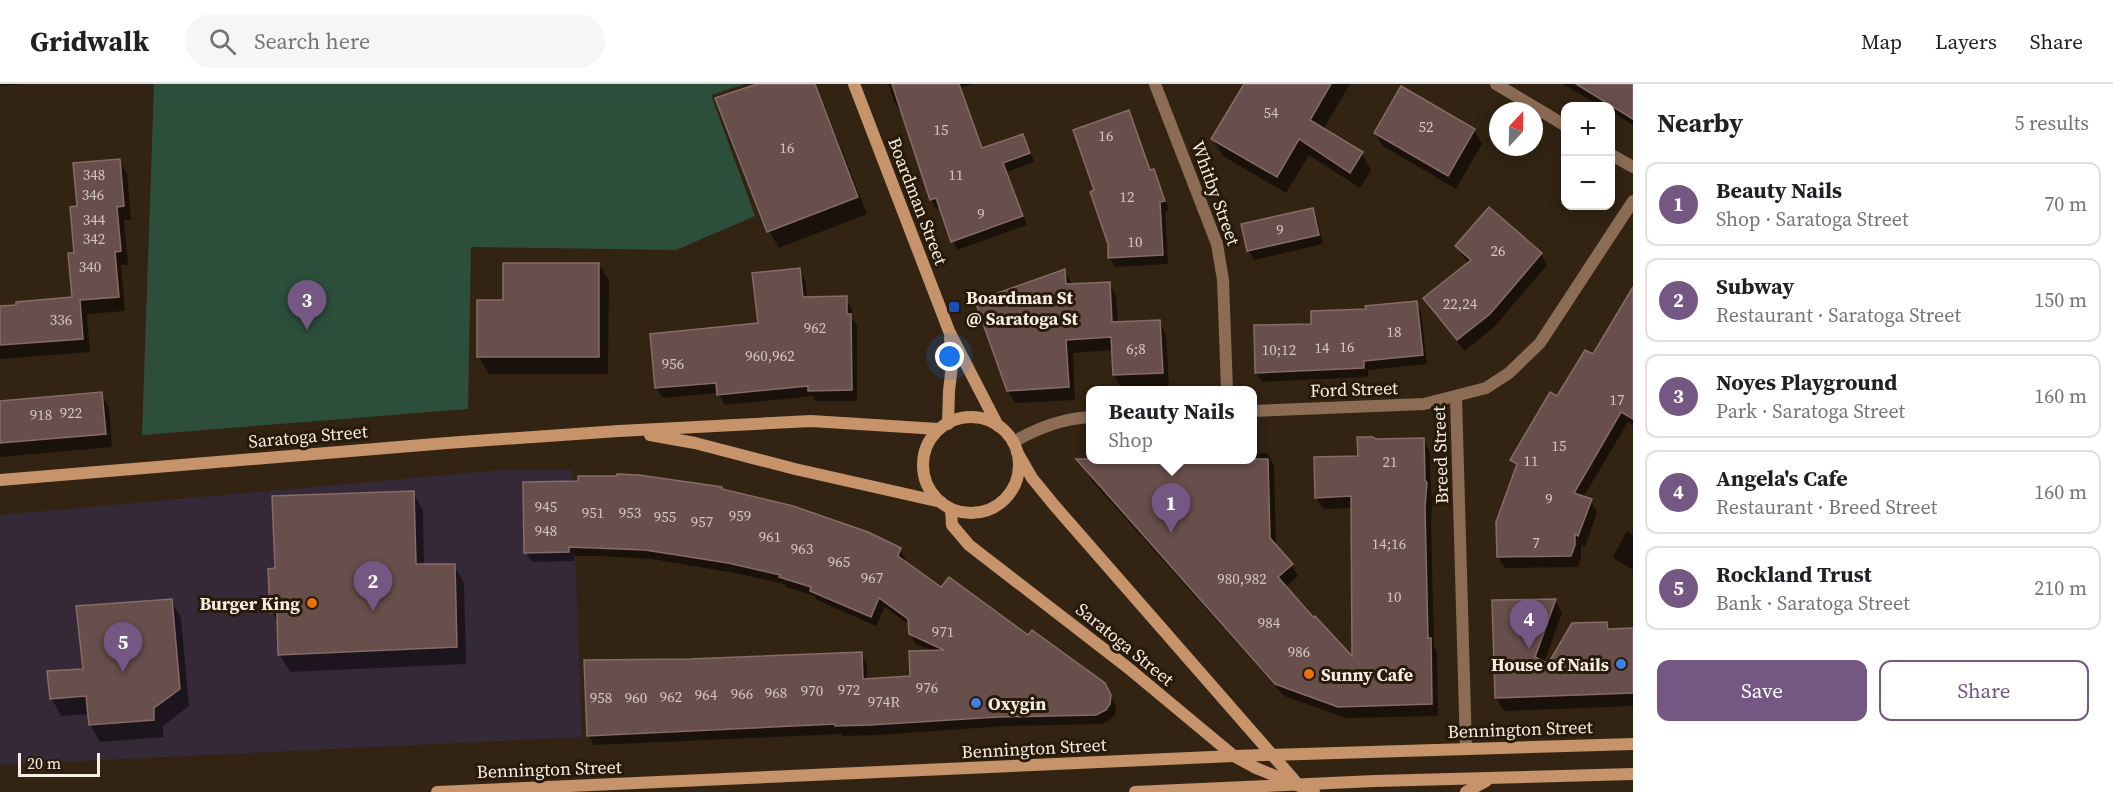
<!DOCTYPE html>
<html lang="en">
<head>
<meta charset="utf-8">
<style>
	:root { --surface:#fff; --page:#f6f6f6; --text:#202124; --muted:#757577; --line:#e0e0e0; --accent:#745782 }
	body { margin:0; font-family:"Source Serif 4",serif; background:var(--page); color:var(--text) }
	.controls { position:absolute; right:18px; top:18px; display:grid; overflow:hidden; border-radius:12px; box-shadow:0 3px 15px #0003 }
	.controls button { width:54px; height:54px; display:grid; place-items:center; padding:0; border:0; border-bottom:2px solid var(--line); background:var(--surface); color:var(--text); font:30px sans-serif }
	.compass { position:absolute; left:1489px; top:18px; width:54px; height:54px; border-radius:50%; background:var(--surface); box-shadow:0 3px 15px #0003; rotate:22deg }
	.scale { position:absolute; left:18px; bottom:15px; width:82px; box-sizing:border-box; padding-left:6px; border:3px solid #f7ede3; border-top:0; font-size:16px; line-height:21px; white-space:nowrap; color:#f7ede3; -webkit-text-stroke:4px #281a0a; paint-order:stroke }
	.you { position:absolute; left:950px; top:273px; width:21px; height:21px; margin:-15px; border:4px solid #fff; border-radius:50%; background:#1a73e8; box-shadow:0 0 0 9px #1a73e833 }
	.badge { display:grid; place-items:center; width:39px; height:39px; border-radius:50%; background:var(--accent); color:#fff; font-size:20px; font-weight:700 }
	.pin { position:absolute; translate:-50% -50px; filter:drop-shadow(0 2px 3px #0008) }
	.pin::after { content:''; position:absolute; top:32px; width:21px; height:18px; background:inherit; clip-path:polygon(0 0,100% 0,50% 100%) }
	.popup { position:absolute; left:1086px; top:302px; width:171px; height:78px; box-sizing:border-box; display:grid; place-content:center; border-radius:12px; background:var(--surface); filter:drop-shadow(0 2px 4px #0005); font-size:20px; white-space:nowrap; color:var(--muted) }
	.popup b { font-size:22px; color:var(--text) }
	.popup::after { content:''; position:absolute; left:50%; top:100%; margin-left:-12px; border:12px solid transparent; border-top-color:var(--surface) }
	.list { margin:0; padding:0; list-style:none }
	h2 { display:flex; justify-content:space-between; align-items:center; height:78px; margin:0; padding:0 24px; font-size:26px }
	h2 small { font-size:20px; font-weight:400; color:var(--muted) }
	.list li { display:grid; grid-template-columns:39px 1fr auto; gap:18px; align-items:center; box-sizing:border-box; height:84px; margin:0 12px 12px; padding:0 12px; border:2px solid var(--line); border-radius:12px }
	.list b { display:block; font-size:22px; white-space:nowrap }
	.list p { margin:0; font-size:20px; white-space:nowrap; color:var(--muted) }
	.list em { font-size:20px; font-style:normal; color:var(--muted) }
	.actions { display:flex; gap:12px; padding:18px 24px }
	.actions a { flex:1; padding:14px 0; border:2px solid var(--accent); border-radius:12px; text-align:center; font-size:21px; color:var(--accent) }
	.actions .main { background:var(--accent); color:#fff }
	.icon { flex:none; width:33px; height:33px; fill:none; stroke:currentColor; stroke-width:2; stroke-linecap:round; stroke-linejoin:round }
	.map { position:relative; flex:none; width:1633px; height:708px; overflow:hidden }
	header { display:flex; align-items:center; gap:36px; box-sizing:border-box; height:84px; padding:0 30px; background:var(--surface); border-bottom:2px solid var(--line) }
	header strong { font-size:28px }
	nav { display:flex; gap:33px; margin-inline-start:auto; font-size:21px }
	.search { width:420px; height:54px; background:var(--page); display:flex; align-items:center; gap:15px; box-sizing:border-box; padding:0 21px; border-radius:33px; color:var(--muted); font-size:22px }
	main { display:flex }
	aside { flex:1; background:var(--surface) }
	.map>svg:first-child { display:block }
	.commercial { fill:#352938 }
	.green { fill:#2e4e3c }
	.shadow { fill:#0007 }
	.building { fill:#694f4c; stroke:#866b67; stroke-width:1.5 }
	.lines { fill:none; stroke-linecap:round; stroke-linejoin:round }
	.minor { stroke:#8c6c54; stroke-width:12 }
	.secondary { stroke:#c6936b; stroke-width:12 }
	.transit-dot { fill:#1a4fb4; stroke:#281a0a; stroke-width:2 }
	.food-dot { fill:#e8710a; stroke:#281a0a; stroke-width:2 }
	.shop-dot { fill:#3f7fe0; stroke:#281a0a; stroke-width:2 }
	.labels { text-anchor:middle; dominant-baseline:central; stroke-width:6; stroke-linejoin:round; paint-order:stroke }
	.number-label { font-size:15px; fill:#d4c6bd }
	.street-label { font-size:18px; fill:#f7ede3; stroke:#281a0a }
	.poi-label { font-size:18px; font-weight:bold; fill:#f7ede3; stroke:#281a0a; text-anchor:start }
</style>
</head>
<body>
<header>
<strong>Gridwalk</strong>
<div class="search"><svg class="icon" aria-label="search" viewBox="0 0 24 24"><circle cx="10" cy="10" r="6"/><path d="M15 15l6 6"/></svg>Search here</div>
<nav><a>Map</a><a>Layers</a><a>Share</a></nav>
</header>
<main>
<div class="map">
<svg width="1633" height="708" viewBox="0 0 1633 708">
	<rect width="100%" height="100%" fill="#322313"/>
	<polygon class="commercial" points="501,386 572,386 582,653 0,681 0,431"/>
	<polygon class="green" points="154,0 745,0 711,11 755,132 676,166 471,163 468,325 142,351"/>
	<g class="shadow">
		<polygon points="0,0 23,0 0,2"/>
		<polygon points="761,0 816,0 867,130 779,164 769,147"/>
		<polygon points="888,0 972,0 961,4 983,65 1023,51 1028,60 1034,78 1007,88 1027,141 957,166 940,123 936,125 931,116 902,25 899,26 894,17"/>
		<polygon points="1245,0 1350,0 1323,46 1362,70 1371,86 1360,104 1309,71 1286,109 1223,72 1213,55"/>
		<polygon points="1563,0 1633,0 1633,41 1610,27 1610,22 1603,22 1594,17 1593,18"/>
		<polygon points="1128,28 1134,37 1151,88 1153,87 1159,96 1169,126 1165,128 1168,180 1115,183 1110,174 1109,159"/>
		<polygon points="1474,46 1482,60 1456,105 1383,62 1375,49"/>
		<polygon points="119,77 127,90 131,136 124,136 128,181 121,181 125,227 87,230 90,268 0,275 0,224 73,215 78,124"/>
		<polygon points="1312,125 1317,135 1323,160 1254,176 1249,167 1243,141"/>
		<polygon points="1457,163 1541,170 1547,181 1496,241 1465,267 1431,226 1425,215 1469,179 1464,174"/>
		<polygon points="599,180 609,197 608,290 489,290 479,273 504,218"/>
		<polygon points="799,186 805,196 807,214 846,214 852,225 852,234 857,242 857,317 815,317 813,312 725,321 718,309 662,314 656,303 759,240"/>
		<polygon points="1065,187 1072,201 1109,199 1116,212 1118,239 1159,238 1166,250 1169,302 1121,304 1114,291 1113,266 1073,269 1075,316 1015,319 1008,306"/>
		<polygon points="1633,206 1633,341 1628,338 1583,414 1591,417 1597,428 1585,463 1581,460 1581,473 1578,483 1505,484 1498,472 1517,385 1512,376 1558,314 1593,272"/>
		<polygon points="1416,219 1421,228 1427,280 1368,286 1368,293 1262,298 1256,289 1313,241 1367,226"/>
		<polygon points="101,310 109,323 112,363 0,373 0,318"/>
		<polygon points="1423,356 1430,368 1431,409 1433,413 1431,436 1434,562 1437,567 1438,632 1346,634 1284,612 1092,397 1085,384 1090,373 1090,376 1252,376 1252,370 1267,369 1274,381 1276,463 1291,480 1298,492 1285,504 1354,576 1352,424 1323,425 1316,413 1376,357"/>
		<polygon points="722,406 900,466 906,476 905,479 942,505 1110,611 1116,622 1115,630 1111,635 1102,640 1005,642 877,651 842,652 841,650 594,661 588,651 690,577 861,570 867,580 867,596 911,593 934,568 916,560 910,550 910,541 885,523 876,542 817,516 815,512 786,503 784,500 735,489 652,475 598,472 574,472 574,477 532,478 526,468"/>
		<polygon points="413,409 423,426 424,482 454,481 464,499 466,580 290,588 280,571 279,540 272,528 276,485"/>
		<polygon points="1627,447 1633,451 1633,486 1616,476 1613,472"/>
		<polygon points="1555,516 1562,529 1544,579 1549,582 1607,539 1611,546 1633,546 1633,622 1504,627 1496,614 1494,518"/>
		<polygon points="171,517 181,534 189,622 163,642 163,653 100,658 90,641 89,630 61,632 52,615"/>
	</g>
	<g class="building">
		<polygon points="757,0 815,0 858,113 767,148 715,14"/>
		<polygon points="892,0 959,0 982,64 1023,50 1030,69 1003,79 1023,132 951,158 936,114 930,116"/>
		<polygon points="1244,0 1331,0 1310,36 1363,68 1350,89 1299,55 1277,93 1211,55"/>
		<polygon points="1576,0 1633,0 1633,35"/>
		<polygon points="1401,2 1475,45 1448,92 1374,49"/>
		<polygon points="1129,26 1150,86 1154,85 1165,117 1160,118 1163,171 1108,174 1108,160 1090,108 1094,106 1073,46"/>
		<polygon points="120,75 124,122 117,123 121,167 115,168 119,213 80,216 83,255 0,261 0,222 16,221 16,218 72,213 68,169 74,169 70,123 77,122 73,79"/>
		<polygon points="1489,123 1542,169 1490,230 1457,256 1423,214 1471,176 1455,162"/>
		<polygon points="1313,124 1319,151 1247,167 1241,140"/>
		<polygon points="503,179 599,179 599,273 477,273 477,216 503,216"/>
		<polygon points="800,184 803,213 847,212 847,230 851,230 852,306 808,307 808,302 717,311 716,299 655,304 650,250 758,239 752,189"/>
		<polygon points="1065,185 1066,200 1110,198 1112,238 1160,236 1163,289 1113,291 1111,253 1066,256 1069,303 1007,307 975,217"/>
		<polygon points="1633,203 1633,335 1621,328 1574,409 1592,415 1578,452 1575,450 1575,461 1571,472 1497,473 1496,438 1517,380 1510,376 1550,308 1557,312 1585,266 1593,270"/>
		<polygon points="1417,217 1423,271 1364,277 1364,284 1255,289 1254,241 1311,240 1311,227 1366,225 1365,222"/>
		<polygon points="102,308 106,350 0,359 0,317"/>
		<polygon points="1357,353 1373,353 1376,355 1424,354 1425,396 1427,399 1425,423 1428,554 1431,554 1432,620 1338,623 1275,600 1076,375 1268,375 1270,454 1293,480 1278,493 1314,534 1315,532 1352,572 1351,412 1315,414 1314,373 1358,372"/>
		<polygon points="617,390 639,391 722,403 722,405 793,422 868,448 901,464 898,472 941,503 949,493 1028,551 1032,546 1105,599 1111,611 1110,620 1106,626 1096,631 998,633 870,641 835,642 835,640 587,652 584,576 690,575 862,568 863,595 910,592 909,567 944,566 909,550 908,535 879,514 871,533 810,507 811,503 779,493 780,491 728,479 645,466 569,463 569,468 524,469 523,398 578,397 578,392 617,392"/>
		<polygon points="414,407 416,480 455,480 457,563 278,571 277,528 270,529 268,485 275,484 272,412"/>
		<polygon points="172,515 180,605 154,624 154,636 89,641 86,612 50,615 47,587 83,585 76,522"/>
		<polygon points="1556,515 1535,573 1548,580 1572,539 1607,538 1608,545 1633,544 1633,609 1495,614 1492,516"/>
	</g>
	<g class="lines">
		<g class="minor">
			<polyline points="1155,0 1217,160 1223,196 1227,306"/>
			<polyline points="1496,0 1566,42"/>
			<polyline points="1610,70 1633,83"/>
			<polyline points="1456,313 1466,665"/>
			<polyline points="1252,327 1424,320 1486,304 1509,289 1540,259 1633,117"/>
			<path d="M1013,358C1038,344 1061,335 1090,333"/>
		</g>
		<g class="secondary">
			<polyline points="854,0 949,247 998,342"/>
			<circle cx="971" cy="381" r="48"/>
			<polyline points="948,340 949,307 952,281 950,254"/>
			<polyline points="650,351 695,359 795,385 941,418"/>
			<polyline points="1017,368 1032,394 1054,421 1295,697"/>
			<polyline points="0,396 447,359 619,347 811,337 938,345"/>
			<polyline points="951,425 952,441 969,461 1127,583 1234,672 1256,684 1314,708"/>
			<polyline points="437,708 1234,672 1633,660"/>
			<polyline points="1135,708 1375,697 1633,690"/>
			<polyline points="1466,708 1486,697"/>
		</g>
	</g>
	<rect class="transit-dot" x="948" y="217" width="12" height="12" rx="3"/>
	<g class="food-dot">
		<circle cx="312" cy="519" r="6"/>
		<circle cx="1309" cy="590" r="6"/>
	</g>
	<g class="shop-dot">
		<circle cx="1621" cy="580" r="6"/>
		<circle cx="976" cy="619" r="6"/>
	</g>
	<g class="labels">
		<g class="number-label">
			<text x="1271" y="28">54</text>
			<text x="1426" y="42">52</text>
			<text x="941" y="45">15</text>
			<text x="1106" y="51">16</text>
			<text x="787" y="63">16</text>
			<text x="94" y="90">348</text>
			<text x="956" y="90">11</text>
			<text x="93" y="110">346</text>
			<text x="1127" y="112">12</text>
			<text x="981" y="129">9</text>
			<text x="94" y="135">344</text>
			<text x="1280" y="145">9</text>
			<text x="94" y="154">342</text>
			<text x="1135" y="157">10</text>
			<text x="1498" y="166">26</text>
			<text x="90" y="182">340</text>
			<text x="1460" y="219">22,24</text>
			<text x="61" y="235">336</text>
			<text x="815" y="243">962</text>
			<text x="1394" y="247">18</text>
			<text x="1347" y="262">16</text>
			<text x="1322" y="263">14</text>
			<text x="1136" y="264">6;8</text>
			<text x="1279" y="265">10;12</text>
			<text x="770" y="271">960,962</text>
			<text x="673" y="279">956</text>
			<text x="1617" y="315">17</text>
			<text x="71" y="328">922</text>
			<text x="41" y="330">918</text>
			<text x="1559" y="361">15</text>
			<text x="1531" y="376">11</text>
			<text x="1390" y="377">21</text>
			<text x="1549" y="414">9</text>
			<text x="546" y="422">945</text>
			<text x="593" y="428">951</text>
			<text x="630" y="428">953</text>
			<text x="740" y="431">959</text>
			<text x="665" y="432">955</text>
			<text x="702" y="437">957</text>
			<text x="546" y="446">948</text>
			<text x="770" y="452">961</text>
			<text x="1536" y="458">7</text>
			<text x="1389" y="459">14;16</text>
			<text x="802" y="464">963</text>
			<text x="839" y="477">965</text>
			<text x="872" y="493">967</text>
			<text x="1242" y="494">980,982</text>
			<text x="1394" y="512">10</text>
			<text x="1269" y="538">984</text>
			<text x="943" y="547">971</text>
			<text x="1299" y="567">986</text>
			<text x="927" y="603">976</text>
			<text x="849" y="605">972</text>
			<text x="812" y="606">970</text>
			<text x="776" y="608">968</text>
			<text x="742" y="609">966</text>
			<text x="706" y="610">964</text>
			<text x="671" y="612">962</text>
			<text x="601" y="613">958</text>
			<text x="636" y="613">960</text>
			<text x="884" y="617">974R</text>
		</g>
		<g class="street-label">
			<text transform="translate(1216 109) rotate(70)">Whitby Street</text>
			<text transform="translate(918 117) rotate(69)">Boardman Street</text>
			<text transform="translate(1354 305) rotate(-2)">Ford Street</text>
			<text transform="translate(308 352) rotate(-5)">Saratoga Street</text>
			<text transform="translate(1440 371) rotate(-92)">Breed Street</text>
			<text transform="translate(1125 560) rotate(39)">Saratoga Street</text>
			<text transform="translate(1520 645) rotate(-2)">Bennington Street</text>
			<text transform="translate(1034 664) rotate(-3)">Bennington Street</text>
			<text transform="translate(549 685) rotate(-2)">Bennington Street</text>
		</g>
		<g class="poi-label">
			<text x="966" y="213">Boardman St<tspan x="966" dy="21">@ Saratoga St</tspan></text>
			<text x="300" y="519" text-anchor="end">Burger King</text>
			<text x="1609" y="580" text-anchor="end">House of Nails</text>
			<text x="1321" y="590">Sunny Cafe</text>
			<text x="988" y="619">Oxygin</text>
		</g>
	</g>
</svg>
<div class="controls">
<button>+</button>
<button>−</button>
</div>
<svg class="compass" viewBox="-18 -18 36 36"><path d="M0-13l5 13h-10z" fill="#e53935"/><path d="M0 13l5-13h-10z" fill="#757577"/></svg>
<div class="scale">20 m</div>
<div class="you"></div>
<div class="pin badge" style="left:1171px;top:449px">1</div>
<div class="popup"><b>Beauty Nails</b>Shop</div>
<div class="pin badge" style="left:373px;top:527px">2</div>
<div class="pin badge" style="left:307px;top:246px">3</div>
<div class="pin badge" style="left:1529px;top:565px">4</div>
<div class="pin badge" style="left:123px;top:588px">5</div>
</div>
<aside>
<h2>Nearby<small>5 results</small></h2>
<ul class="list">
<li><span class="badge">1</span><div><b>Beauty Nails</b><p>Shop · Saratoga Street</p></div><em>70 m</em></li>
<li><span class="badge">2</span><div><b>Subway</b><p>Restaurant · Saratoga Street</p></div><em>150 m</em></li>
<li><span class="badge">3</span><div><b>Noyes Playground</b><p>Park · Saratoga Street</p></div><em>160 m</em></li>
<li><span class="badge">4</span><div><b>Angela's Cafe</b><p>Restaurant · Breed Street</p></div><em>160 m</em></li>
<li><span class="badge">5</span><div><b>Rockland Trust</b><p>Bank · Saratoga Street</p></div><em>210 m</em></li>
</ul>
<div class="actions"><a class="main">Save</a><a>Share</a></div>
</aside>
</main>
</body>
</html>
